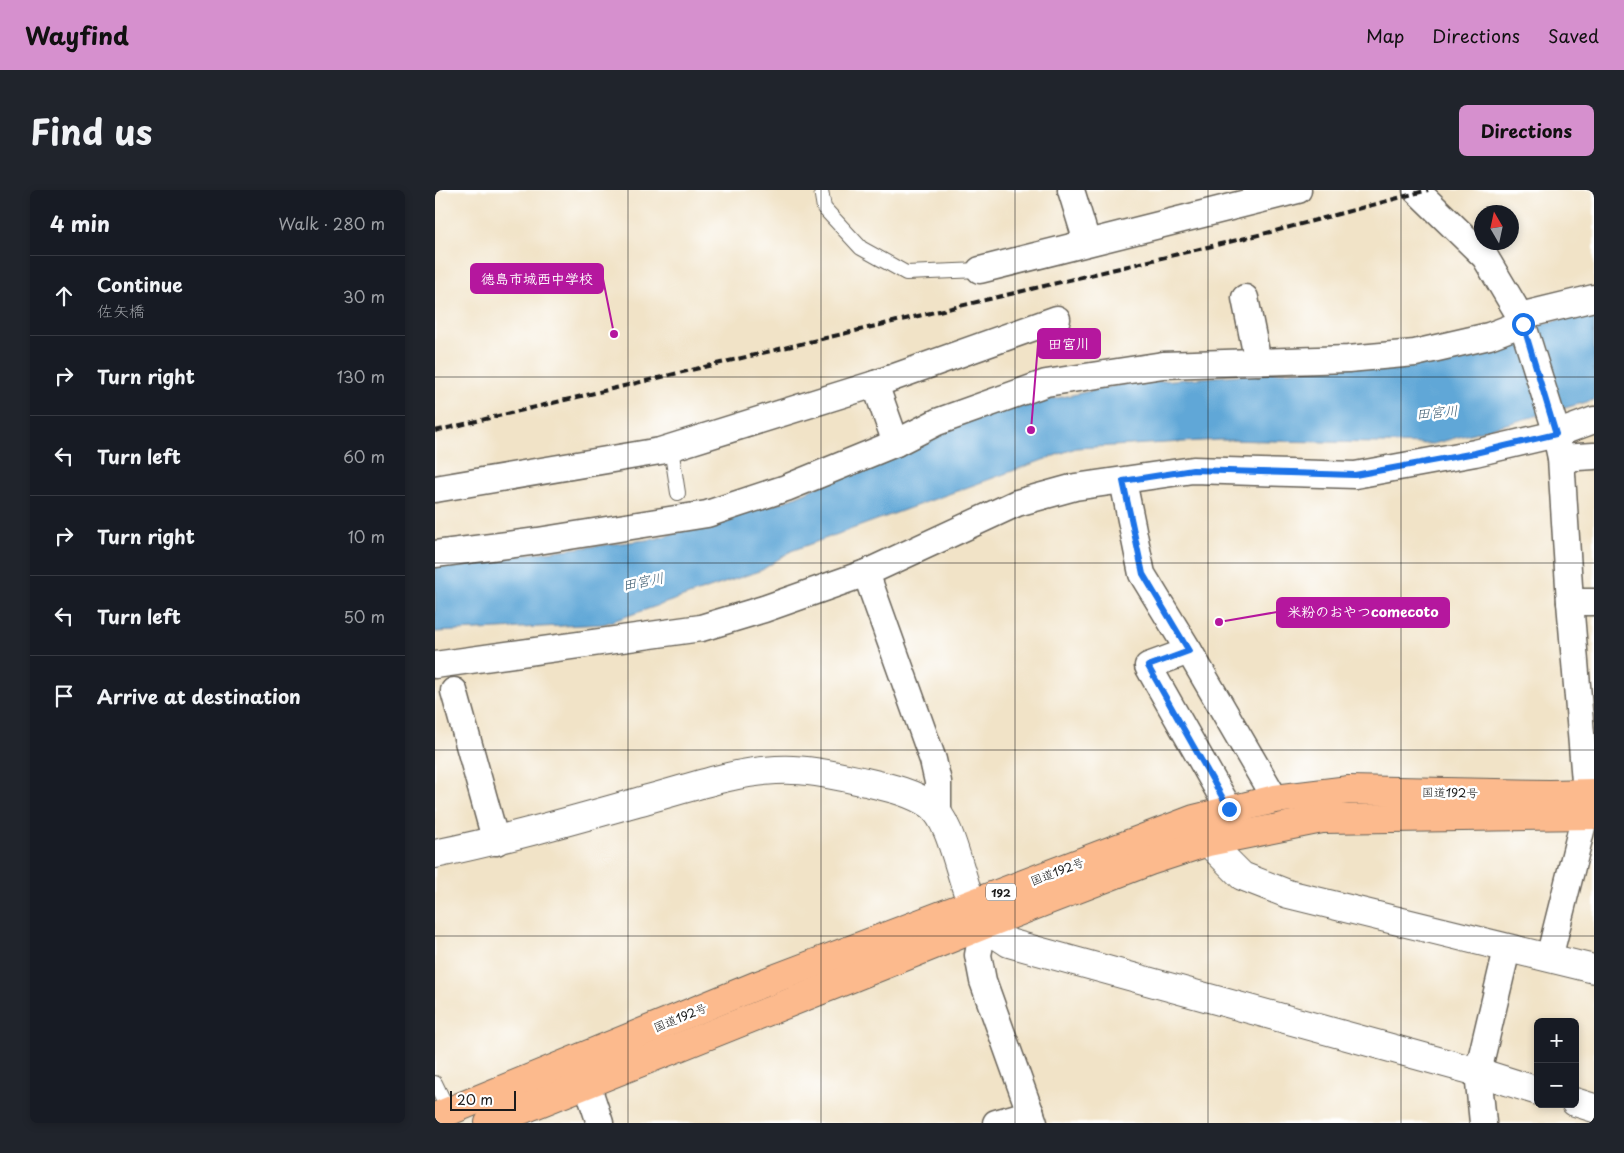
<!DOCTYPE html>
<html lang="en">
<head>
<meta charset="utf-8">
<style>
	:root { --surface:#171b24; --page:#20242c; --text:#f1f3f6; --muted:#9ea1a6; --line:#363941; --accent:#d690ce }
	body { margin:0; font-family:"Playpen Sans","Klee One",sans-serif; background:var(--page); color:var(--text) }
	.controls { position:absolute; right:15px; bottom:15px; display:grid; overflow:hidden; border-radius:8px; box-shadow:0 2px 8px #0003 }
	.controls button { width:45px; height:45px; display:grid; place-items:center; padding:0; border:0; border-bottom:1px solid var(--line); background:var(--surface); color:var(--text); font:25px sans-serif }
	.compass { position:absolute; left:1039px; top:15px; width:45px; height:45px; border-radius:50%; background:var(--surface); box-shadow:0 2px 8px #0003; rotate:351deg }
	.scale { position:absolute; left:15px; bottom:12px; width:66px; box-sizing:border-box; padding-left:5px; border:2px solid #1c1c1c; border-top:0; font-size:14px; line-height:18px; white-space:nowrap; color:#1c1c1c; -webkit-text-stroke:4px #fff; paint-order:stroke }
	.stop { position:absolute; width:15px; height:15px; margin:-11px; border:4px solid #1a73e8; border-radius:50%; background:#fff }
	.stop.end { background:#1a73e8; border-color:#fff; box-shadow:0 1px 5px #0008 }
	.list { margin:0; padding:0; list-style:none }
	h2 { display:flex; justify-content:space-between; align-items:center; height:65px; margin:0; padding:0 20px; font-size:21px }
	h2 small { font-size:16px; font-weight:400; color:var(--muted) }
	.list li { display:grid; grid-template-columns:32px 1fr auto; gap:15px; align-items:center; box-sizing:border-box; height:80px; padding:0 20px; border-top:1px solid var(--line) }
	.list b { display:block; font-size:19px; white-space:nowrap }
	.list p { margin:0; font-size:16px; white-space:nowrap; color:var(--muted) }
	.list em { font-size:16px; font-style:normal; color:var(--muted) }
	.icon { flex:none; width:28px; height:28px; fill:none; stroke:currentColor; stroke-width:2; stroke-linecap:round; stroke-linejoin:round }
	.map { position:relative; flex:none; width:1159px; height:933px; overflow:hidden; border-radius:8px }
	header { display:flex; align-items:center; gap:30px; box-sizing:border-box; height:70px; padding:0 25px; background:var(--accent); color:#111 }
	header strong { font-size:24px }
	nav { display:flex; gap:28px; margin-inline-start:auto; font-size:18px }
	.intro { display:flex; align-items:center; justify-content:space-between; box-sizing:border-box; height:120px; padding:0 30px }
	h1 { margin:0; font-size:35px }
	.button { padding:12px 22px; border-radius:8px; background:var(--accent); color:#111; font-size:18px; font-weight:700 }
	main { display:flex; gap:30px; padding:0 30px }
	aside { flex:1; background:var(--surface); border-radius:8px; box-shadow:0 2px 8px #0003 }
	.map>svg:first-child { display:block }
	.water { fill:#61a7d7; stroke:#3e627a }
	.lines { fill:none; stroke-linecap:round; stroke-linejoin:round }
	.service-casing { stroke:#676258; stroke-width:16 }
	.minor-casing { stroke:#676258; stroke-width:29 }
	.tertiary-casing { stroke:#676258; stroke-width:30 }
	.trunk-casing { stroke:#676258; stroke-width:30 }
	.service { stroke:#fff; stroke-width:14 }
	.minor { stroke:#fff; stroke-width:26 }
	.tertiary { stroke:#fff; stroke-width:28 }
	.trunk { stroke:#fcba8d; stroke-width:28 }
	.rail { stroke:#1c1c1c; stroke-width:4; stroke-dasharray:8 4; stroke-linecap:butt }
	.route { stroke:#1a73e8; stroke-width:6 }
	.grid { fill:none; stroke:#1c1c1c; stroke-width:1; stroke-opacity:0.55 }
	.labels { text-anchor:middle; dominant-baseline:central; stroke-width:5; stroke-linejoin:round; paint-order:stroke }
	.shield { fill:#fff; stroke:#606060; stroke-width:1 }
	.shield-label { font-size:11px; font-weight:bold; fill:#1c1c1c }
	.street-label { font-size:12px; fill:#1c1c1c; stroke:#fff }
	.water-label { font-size:14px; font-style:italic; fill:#3b5b70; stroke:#fff }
	.leader { fill:none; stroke:#b5179e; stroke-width:2 }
	.callout-dot { fill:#b5179e; stroke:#fff; stroke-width:2 }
	.callout { fill:#b5179e; stroke:#b5179e; stroke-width:2 }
	.callout-label { font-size:14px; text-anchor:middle; font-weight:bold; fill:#fff }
</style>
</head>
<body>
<header>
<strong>Wayfind</strong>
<nav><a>Map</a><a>Directions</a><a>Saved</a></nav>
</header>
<div class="intro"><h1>Find us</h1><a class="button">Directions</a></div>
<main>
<aside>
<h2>4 min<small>Walk · 280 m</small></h2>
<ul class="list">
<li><svg class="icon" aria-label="ahead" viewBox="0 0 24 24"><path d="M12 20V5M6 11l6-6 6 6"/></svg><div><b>Continue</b><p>佐矢橋</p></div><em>30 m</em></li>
<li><svg class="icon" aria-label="right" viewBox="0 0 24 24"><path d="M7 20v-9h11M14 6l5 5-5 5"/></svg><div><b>Turn right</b></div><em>130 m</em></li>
<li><svg class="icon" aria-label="left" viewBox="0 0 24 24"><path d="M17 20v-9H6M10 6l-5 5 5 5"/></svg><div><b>Turn left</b></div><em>60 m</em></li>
<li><svg class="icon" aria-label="right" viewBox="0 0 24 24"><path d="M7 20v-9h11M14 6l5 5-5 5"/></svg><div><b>Turn right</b></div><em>10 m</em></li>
<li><svg class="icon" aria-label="left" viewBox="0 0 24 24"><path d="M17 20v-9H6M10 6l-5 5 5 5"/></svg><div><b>Turn left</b></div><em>50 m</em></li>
<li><svg class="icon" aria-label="arrive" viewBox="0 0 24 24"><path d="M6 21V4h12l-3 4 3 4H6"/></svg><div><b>Arrive at destination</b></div></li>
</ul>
</aside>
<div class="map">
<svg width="1159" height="933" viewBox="0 0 1159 933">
	<rect width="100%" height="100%" fill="#fff"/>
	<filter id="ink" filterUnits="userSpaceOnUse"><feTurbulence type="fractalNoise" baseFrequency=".02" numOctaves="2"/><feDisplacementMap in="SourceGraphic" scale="10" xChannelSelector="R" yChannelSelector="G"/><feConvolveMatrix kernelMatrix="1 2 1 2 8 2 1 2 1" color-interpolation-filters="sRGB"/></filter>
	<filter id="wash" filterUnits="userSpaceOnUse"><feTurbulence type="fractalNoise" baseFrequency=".0096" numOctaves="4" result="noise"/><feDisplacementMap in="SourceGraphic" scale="20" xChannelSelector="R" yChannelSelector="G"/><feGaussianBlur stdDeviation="1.12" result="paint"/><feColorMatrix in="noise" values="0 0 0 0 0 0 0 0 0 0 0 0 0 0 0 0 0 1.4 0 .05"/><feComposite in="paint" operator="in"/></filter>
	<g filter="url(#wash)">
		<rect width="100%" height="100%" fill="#f1e3c7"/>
		<polygon class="water" points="1159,120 1159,210 998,254 784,250 641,258 356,361 327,380 169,434 0,442 0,375 220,349 348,312 553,223 688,194 973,172"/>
	</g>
	<g filter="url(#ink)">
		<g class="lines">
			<defs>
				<g id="service">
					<polyline points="386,0 389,18 426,58 471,83 545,80"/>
					<polyline points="236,258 243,303"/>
					<polyline points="0,893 14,922"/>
				</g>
				<g id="minor">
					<polyline points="636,0 652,52"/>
					<polyline points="981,0 1050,67 1085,126 1118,231 1126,268 1135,412"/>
					<polyline points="545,80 863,0"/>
					<polyline points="810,108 823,172"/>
					<polyline points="1085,126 1159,108"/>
					<polyline points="440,194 461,253"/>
					<polyline points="1126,268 1159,266"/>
					<polyline points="688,291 707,384 754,461"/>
					<polyline points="0,299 225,261 440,194 622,129"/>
					<polyline points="0,364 103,351 272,324 351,298 461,253 502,232 611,193 728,175 913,169 980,163 1054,146 1088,133"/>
					<polyline points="431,383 498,570 503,592 503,624"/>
					<polyline points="0,475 266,438 329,419 431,383 582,313 640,297 758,280 920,285 1040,263 1121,244 1159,230"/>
					<polyline points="19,501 61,652"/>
					<polyline points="794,619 713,476 754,461 840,609"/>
					<polyline points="549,735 543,765 548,791 599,933"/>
					<polyline points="1114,768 1150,625 1151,603 1135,412 1159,412"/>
					<polyline points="152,894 165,933"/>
					<polyline points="561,933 596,923"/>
					<polyline points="1048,933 1043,882 1072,759"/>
				</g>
				<g id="tertiary">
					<polyline points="773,652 807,686 853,704 1159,779"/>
					<path d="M0,664C72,649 142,629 213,609C255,598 297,582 341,580C371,578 403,586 431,592C452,597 477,602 495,615C522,636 525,706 549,735C555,742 566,747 574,753L1043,882L1103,901"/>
					<polyline points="1140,912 1159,918"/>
				</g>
				<g id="trunk">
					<polyline points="0,927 323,795 759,629 840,609 914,600 1114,604 1159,603"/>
					<polyline points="54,933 549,735 715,671 773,652 887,629 1159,625"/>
				</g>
			</defs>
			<use href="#service" class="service-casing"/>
			<use href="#minor" class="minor-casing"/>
			<use href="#tertiary" class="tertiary-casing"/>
			<use href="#trunk" class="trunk-casing"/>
			<use href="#service" class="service"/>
			<use href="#minor" class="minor"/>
			<use href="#tertiary" class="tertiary"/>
			<use href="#trunk" class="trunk"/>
			<polyline class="rail" points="0,241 840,41 993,0"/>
		</g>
	</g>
	<g class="lines" filter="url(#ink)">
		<polyline class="route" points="794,619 713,476 754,461 708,384 688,291 758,280 920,285 1040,263 1121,244 1088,134"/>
	</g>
	<path class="grid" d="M193,0V933M386,0V933M580,0V933M773,0V933M966,0V933M0,187H1159M0,373H1159M0,560H1159M0,746H1159"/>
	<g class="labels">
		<rect class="shield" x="551" y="693.5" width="30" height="17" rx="4"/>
		<g class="shield-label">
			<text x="566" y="702">192</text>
		</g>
		<g class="street-label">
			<text transform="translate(1015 602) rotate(1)">国道192号</text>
			<text transform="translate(622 681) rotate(-21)">国道192号</text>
			<text transform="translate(245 827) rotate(-22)">国道192号</text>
		</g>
		<g class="water-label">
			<text transform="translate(1002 222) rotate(-5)">田宮川</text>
			<text transform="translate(208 391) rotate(-11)">田宮川</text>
		</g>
	</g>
	<path class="leader" d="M179 144L168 89M596 240L603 154M784 432L842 422"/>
	<g class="callout-dot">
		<circle cx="179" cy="144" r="5"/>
		<circle cx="596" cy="240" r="5"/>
		<circle cx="784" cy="432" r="5"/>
	</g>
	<g class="callout">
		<rect x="36" y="74" width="132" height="29" rx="5"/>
		<rect x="603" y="139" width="62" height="29" rx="5"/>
		<rect x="842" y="408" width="172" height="29" rx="5"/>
	</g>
	<g class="callout-label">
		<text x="102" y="94">徳島市城西中学校</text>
		<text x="634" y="159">田宮川</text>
		<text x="928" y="427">米粉のおやつcomecoto</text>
	</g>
</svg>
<div class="controls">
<button>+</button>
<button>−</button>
</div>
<svg class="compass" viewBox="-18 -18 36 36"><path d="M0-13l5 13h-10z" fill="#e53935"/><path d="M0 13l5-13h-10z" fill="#9ea1a6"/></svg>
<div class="scale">20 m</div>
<div class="stop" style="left:1088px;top:134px"></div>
<div class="stop end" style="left:794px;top:619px"></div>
</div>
</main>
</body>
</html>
